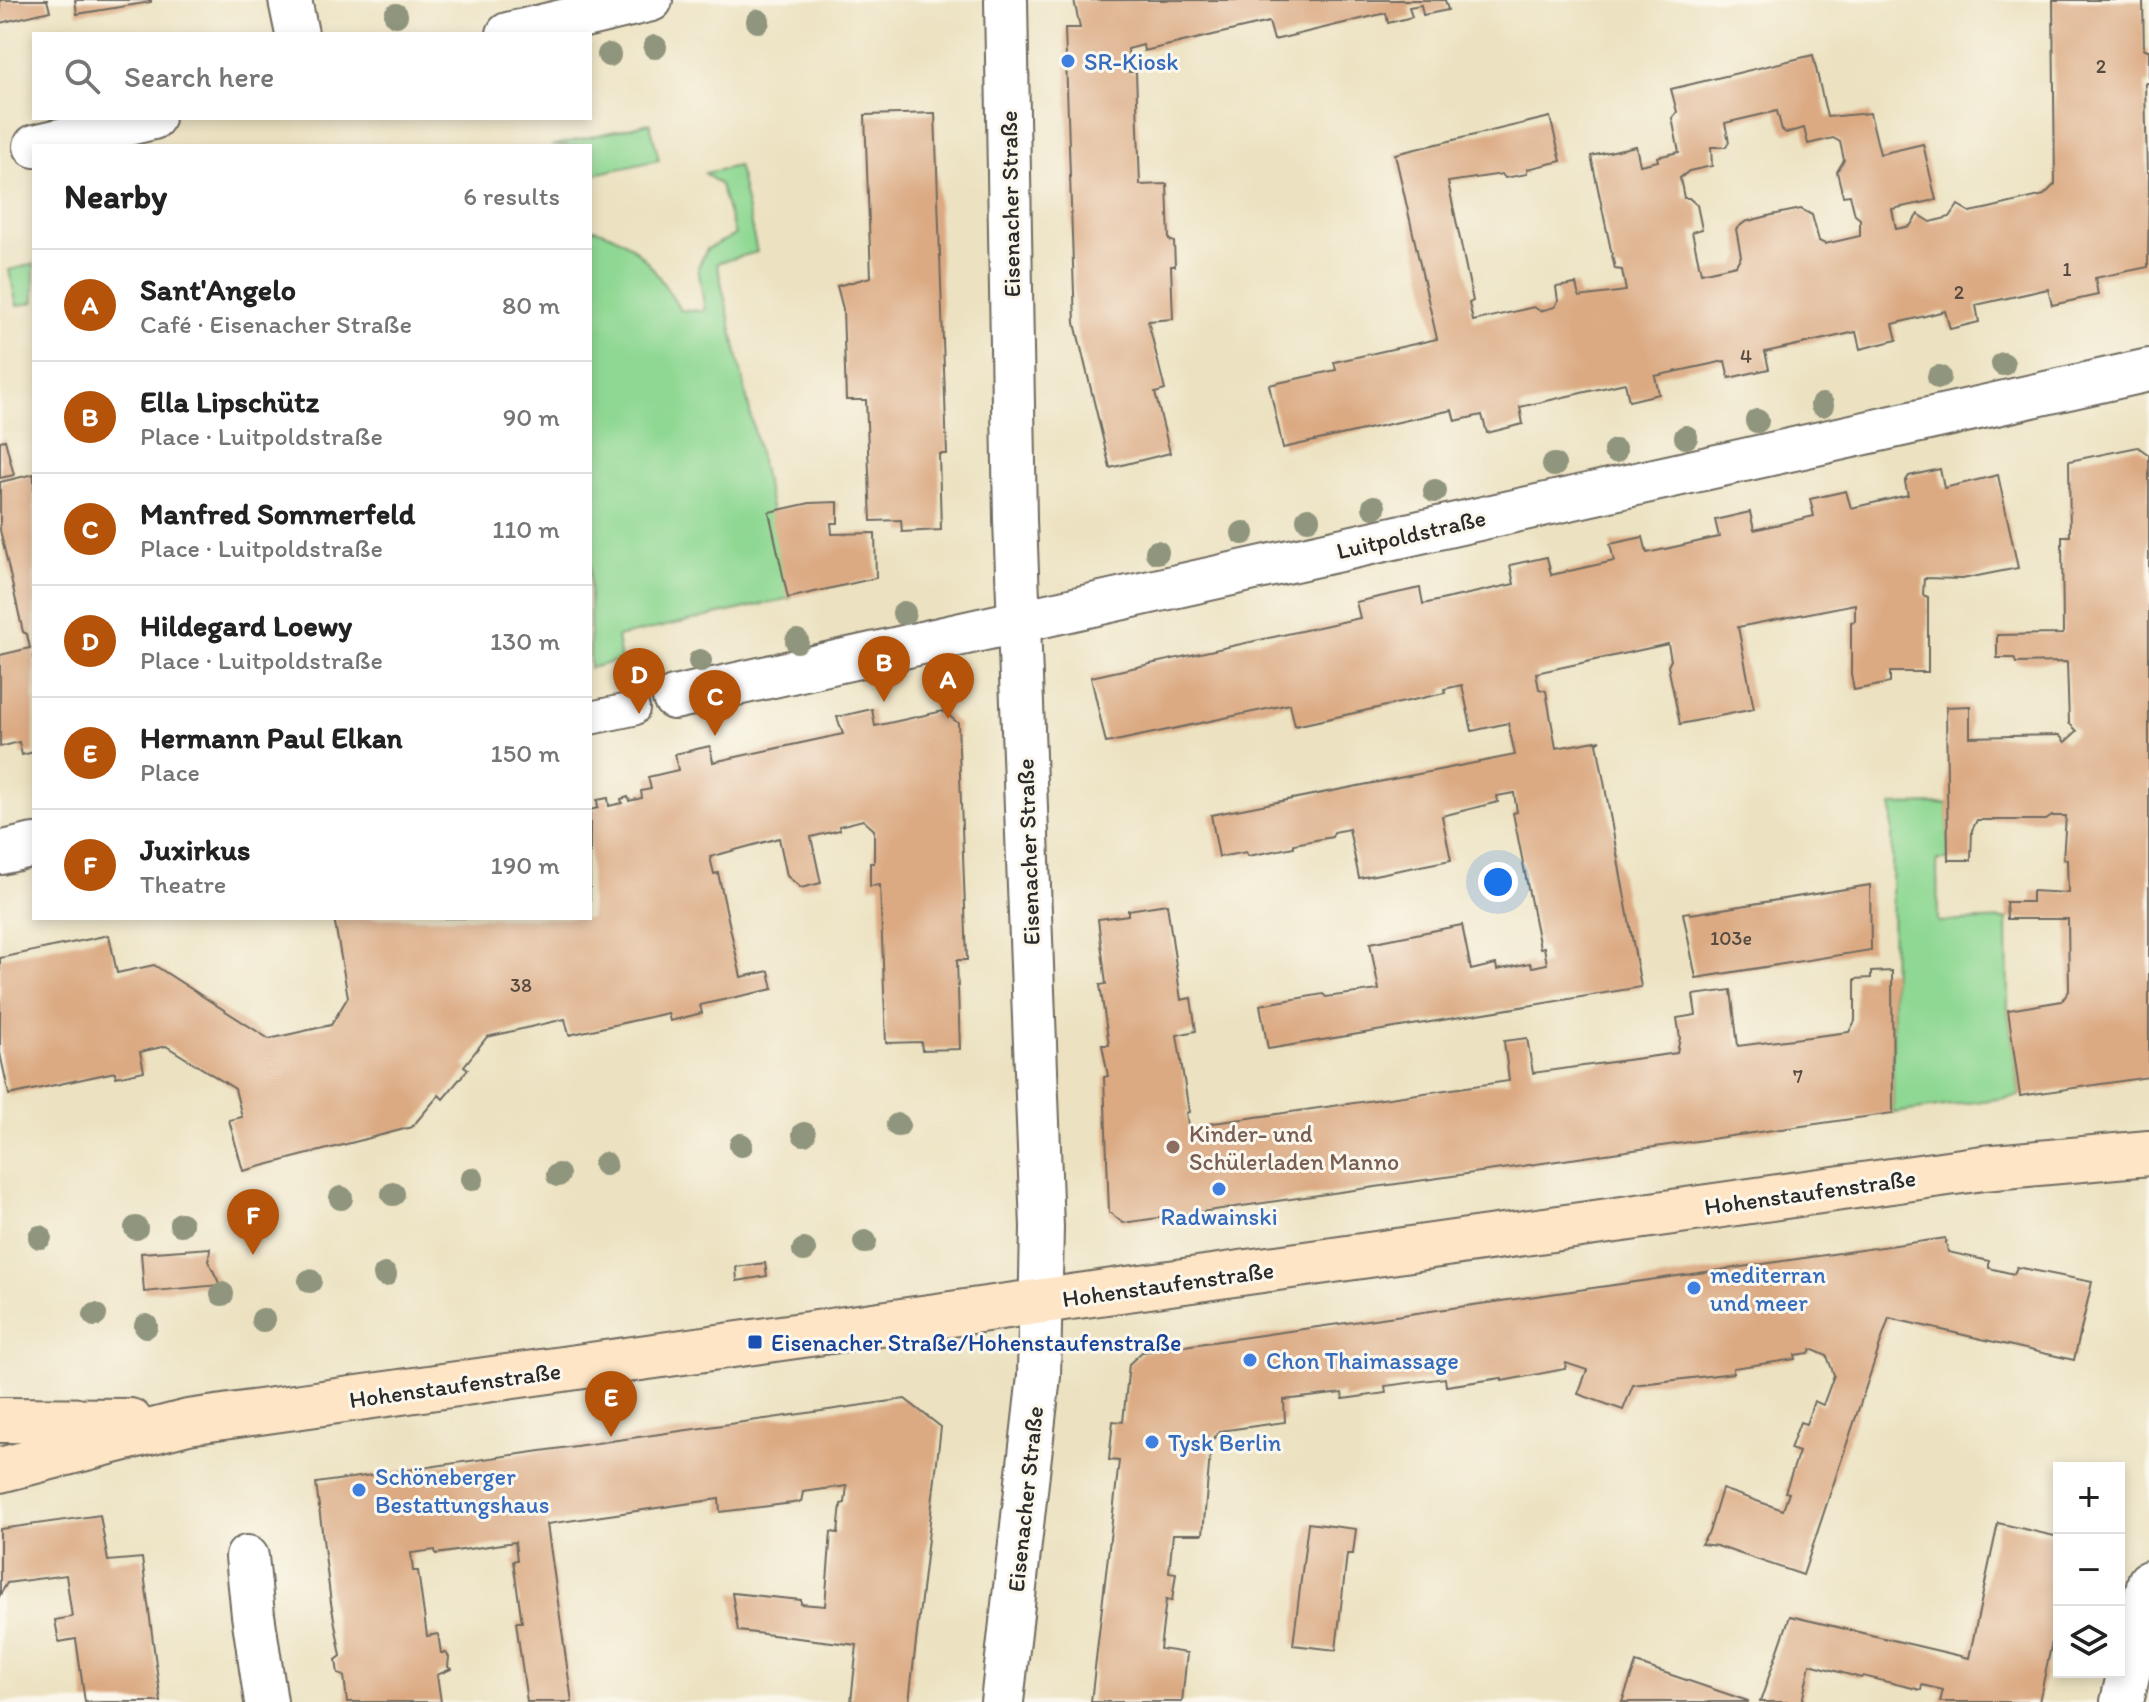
<!DOCTYPE html>
<html lang="en">
<head>
<meta charset="utf-8">
<style>
	:root { --surface:#fff; --page:#f6f6f6; --text:#222; --muted:#767676; --line:#e0e0e0; --accent:#b45309 }
	body { margin:0; font-family:Itim,sans-serif; background:var(--page); color:var(--text) }
	.controls { position:absolute; right:24px; bottom:24px; display:grid; overflow:hidden; border-radius:0px; box-shadow:0 4px 12px #0003 }
	.controls button { width:72px; height:72px; display:grid; place-items:center; padding:0; border:0; border-bottom:2px solid var(--line); background:var(--surface); color:var(--text); font:40px sans-serif }
	.you { position:absolute; left:1498px; top:882px; width:28px; height:28px; margin:-20px; border:6px solid #fff; border-radius:50%; background:#1a73e8; box-shadow:0 0 0 12px #1a73e833 }
	.badge { display:grid; place-items:center; width:52px; height:52px; border-radius:50%; background:var(--accent); color:#fff; font-size:26px; font-weight:700 }
	.pin { position:absolute; translate:-50% -66px; filter:drop-shadow(0 2px 4px #0008) }
	.pin::after { content:''; position:absolute; top:42px; width:28px; height:24px; background:inherit; clip-path:polygon(0 0,100% 0,50% 100%) }
	.list { margin:0; padding:0; list-style:none }
	h2 { display:flex; justify-content:space-between; align-items:center; height:104px; margin:0; padding:0 32px; font-size:34px }
	h2 small { font-size:26px; font-weight:400; color:var(--muted) }
	.list li { display:grid; grid-template-columns:52px 1fr auto; gap:24px; align-items:center; box-sizing:border-box; height:112px; padding:0 32px; border-top:2px solid var(--line) }
	.list b { display:block; font-size:30px; white-space:nowrap }
	.list p { margin:0; font-size:26px; white-space:nowrap; color:var(--muted) }
	.list em { font-size:26px; font-style:normal; color:var(--muted) }
	.icon { flex:none; width:44px; height:44px; fill:none; stroke:currentColor; stroke-width:2; stroke-linecap:round; stroke-linejoin:round }
	.map { position:relative; flex:none; width:2149px; height:1702px; overflow:hidden }
	.search { position:absolute; background:var(--surface); box-shadow:0 4px 12px #0003; left:32px; top:32px; width:560px; height:88px; display:flex; align-items:center; gap:20px; box-sizing:border-box; padding:0 28px; border-radius:0px; color:var(--muted); font-size:30px }
	.panel { position:absolute; background:var(--surface); box-shadow:0 4px 12px #0003; left:32px; top:144px; width:560px; height:776px; border-radius:0px }
	.map>svg:first-child { display:block }
	.green { fill:#8fd893; stroke:#5d825f; stroke-width:2 }
	.building { fill:#dbaa83; fill-rule:evenodd }
	.lines { fill:none; stroke-linecap:round; stroke-linejoin:round }
	.pedestrian-casing { stroke:#6f6b60; stroke-width:36 }
	.minor-casing { stroke:#6f6b60; stroke-width:46 }
	.secondary-casing { stroke:#6f6b60; stroke-width:48 }
	.pedestrian { stroke:#fff; stroke-width:32 }
	.minor { stroke:#fff; stroke-width:42 }
	.secondary { stroke:#fde5c5; stroke-width:44 }
	.tree { fill:#90957d }
	.shop-dot { fill:#3f7fe0; stroke:#fbf7ec; stroke-width:3 }
	.education-dot { fill:#8d6e63; stroke:#fbf7ec; stroke-width:3 }
	.transit-dot { fill:#1a4fb4; stroke:#fbf7ec; stroke-width:3 }
	.labels { text-anchor:middle; dominant-baseline:central; stroke-width:6; stroke-linejoin:round; paint-order:stroke }
	.number-label { font-size:20px; fill:#574b41 }
	.shop-label { font-size:24px; fill:#366cbe; stroke:#fbf7ec; text-anchor:start }
	.street-label { font-size:24px; fill:#2b2b2b; stroke:#fbf7ec }
	.education-label { font-size:24px; fill:#785e54; stroke:#fbf7ec; text-anchor:start }
	.transit-label { font-size:24px; fill:#164399; stroke:#fbf7ec; text-anchor:start }
</style>
</head>
<body>
<div class="map">
<svg width="2149" height="1702" viewBox="0 0 2149 1702">
	<rect width="100%" height="100%" fill="#fbf7ec"/>
	<filter id="ink" filterUnits="userSpaceOnUse"><feTurbulence type="fractalNoise" baseFrequency=".0125" numOctaves="2"/><feDisplacementMap in="SourceGraphic" scale="16" xChannelSelector="R" yChannelSelector="G"/><feConvolveMatrix kernelMatrix="1 2 1 2 8 2 1 2 1" color-interpolation-filters="sRGB"/></filter>
	<filter id="wash" filterUnits="userSpaceOnUse"><feTurbulence type="fractalNoise" baseFrequency=".006" numOctaves="4" result="noise"/><feDisplacementMap in="SourceGraphic" scale="32" xChannelSelector="R" yChannelSelector="G"/><feGaussianBlur stdDeviation="1.8" result="paint"/><feColorMatrix in="noise" values="0 0 0 0 0 0 0 0 0 0 0 0 0 0 0 0 0 1.4 0 .05"/><feComposite in="paint" operator="in"/></filter>
	<g filter="url(#wash)">
		<rect width="100%" height="100%" fill="#ece2c1"/>
		<g class="green">
			<polygon points="650,123 659,160 590,175 590,146 551,146"/>
			<path d="M738,166L757,252L717,263L791,598L617,637L621,660L590,668V228C636,237 658,273 680,310L705,311L698,267L707,249L735,235L720,185L705,173Z"/>
			<polygon points="34,264 34,302 17,306 9,270"/>
			<polygon points="1948,804 1948,860 1937,860 1938,922 2007,919 2008,1010 2020,1096 1893,1113 1892,805"/>
		</g>
		<g id="blocks">
			<g class="building">
				<polygon points="0,0 47,0 50,11 0,23"/>
				<polygon points="75,0 151,0 151,2 77,14"/>
				<polygon points="1074,0 1445,0 1448,10 1423,15 1421,5 1409,7 1412,17 1388,23 1386,13 1274,40 1269,22 1144,51 1143,45 1128,49 1129,72 1136,72 1140,185 1167,184 1169,240 1174,242 1175,266 1171,266 1173,319 1148,321 1165,390 1155,393 1170,453 1110,468 1075,323 1065,28 1080,28"/>
				<path d="M2053,0H2143L2144,50H2149V83H2145L2147,173H2149L2148,267L2095,278L2098,295L2052,305L2048,289L1976,305L1979,322L1950,329L1945,311L1893,324L1897,340L1860,349L1856,332L1765,352L1769,369L1729,378L1725,361L1655,376L1659,394L1629,401L1625,383L1520,407L1523,424L1487,433L1482,415L1455,421L1452,410L1283,448L1269,385L1336,370L1334,362L1437,339L1395,154L1550,117L1561,161L1527,169V174L1505,178L1502,174L1448,182L1473,301L1469,303L1473,321L1534,307L1540,311L1555,307L1558,301L1556,287L1576,284L1579,297L1626,291L1622,270L1615,269L1591,156L1636,146L1640,165L1658,161L1657,157L1679,152L1672,118L1677,112L1671,89L1813,55L1827,117L1870,113L1880,154L1923,144L1936,200L1892,209L1896,229L1910,226L1918,214L1931,222L1950,217L1958,205L1970,212L1985,209L2044,195L2055,184ZM1777,111L1782,130L1786,133L1804,128L1808,144L1833,138L1840,142L1844,160L1837,172L1843,196L1850,195L1855,215L1860,219V236L1825,244L1819,241L1812,215L1801,209L1772,215L1745,222L1736,229L1741,256L1736,265L1701,273L1692,232L1702,229L1697,205L1689,198H1684L1680,178L1689,171L1712,166L1711,147H1726L1729,142L1725,123Z"/>
				<polygon points="935,113 947,454 939,454 941,530 902,532 901,520 871,521 866,400 846,400 843,309 837,286 871,277 865,115"/>
				<polygon points="5,440 14,475 0,478 0,441"/>
				<polygon points="2138,447 2149,455 2149,1077 2020,1096 2008,1010 2062,1001 2069,991 2068,919 2007,919 2006,902 2032,902 2032,891 2068,893 2067,860 2063,859 2066,816 2052,816 2046,820 1977,820 1972,830 1971,860 1948,860 1946,707 1970,706 1970,737 2059,735 2065,742 2077,731 2069,723 2067,662 2016,663 2014,658 1997,658 1997,635 2063,634 2062,536 2070,536 2069,461"/>
				<polygon points="1940,469 1944,488 1998,475 2018,568 1962,579 1924,578 1923,595 1928,597 1928,672 1890,672 1890,683 1854,690 1851,674 1851,622 1855,621 1855,604 1738,627 1754,709 1680,724 1668,666 1671,660 1668,644 1536,673 1539,689 1546,691 1556,748 1601,740 1597,743 1641,987 1268,1049 1260,1005 1323,994 1326,997 1379,990 1370,943 1462,925 1471,970 1496,964 1497,970 1530,963 1532,967 1547,964 1544,947 1540,948 1513,813 1517,812 1514,793 1497,796 1498,802 1442,816 1451,860 1359,878 1349,829 1334,832 1332,837 1294,844 1294,847 1248,856 1246,852 1219,857 1211,815 1515,755 1508,723 1472,731 1462,685 1444,689 1445,693 1295,726 1290,704 1106,743 1091,677 1360,618 1356,602 1420,588 1423,604 1514,584 1510,565 1547,557 1551,575 1614,561 1610,544 1643,537 1647,553 1719,537 1715,520 1750,512 1754,530 1814,516 1810,499 1846,491 1851,508 1908,495 1905,482 1909,476"/>
				<polygon points="34,474 34,752 22,755 19,742 0,747 0,655 30,648 27,634 23,632 0,530 0,482"/>
				<polygon points="838,502 838,523 831,523 832,534 875,533 876,578 788,598 769,512 810,503"/>
				<polygon points="872,709 875,726 943,711 958,723 967,960 957,960 960,1049 922,1050 921,1042 886,1043 880,885 870,886 870,863 874,863 874,830 863,820 839,826 840,830 811,837 821,883 801,888 787,876 779,838 710,857 714,874 718,873 741,977 769,971 773,989 700,1005 702,1013 670,1021 668,1013 569,1035 565,1019 487,1037 464,1066 468,1069 443,1099 439,1095 412,1127 243,1171 229,1120 242,1117 235,1089 166,1046 140,1052 144,1071 116,1077 115,1072 9,1095 0,1053 0,958 109,935 117,973 154,965 269,1039 331,1025 348,997 334,918 590,918 590,810 598,808 597,800 608,798 609,806 622,803 621,799 628,797 629,801 642,798 641,791 651,789 648,777 678,770 675,754 710,746 713,762 843,734 837,717"/>
				<polygon points="1870,885 1871,950 1696,978 1683,913 1689,912 1691,914"/>
				<polygon points="1167,904 1181,1000 1191,998 1196,1031 1177,1035 1189,1112 1186,1113 1189,1131 1204,1129 1207,1124 1509,1081 1504,1041 1527,1038 1533,1073 1677,1053 1680,1038 1677,1018 1696,1015 1693,995 1731,990 1738,1046 1849,1032 1855,1021 1855,979 1871,978 1871,972 1892,971 1893,1113 1123,1223 1109,1212 1104,1077 1108,1076 1102,1045 1109,1045 1100,985 1106,984 1098,919 1128,915 1128,910"/>
				<polygon points="1945,1238 1948,1252 1989,1261 1989,1268 2014,1274 2017,1267 2092,1282 2074,1360 1889,1318 1803,1575 1717,1546 1701,1544 1709,1532 1722,1489 1783,1510 1789,1493 1785,1492 1799,1452 1790,1449 1800,1422 1806,1424 1814,1401 1823,1405 1834,1375 1827,1356 1811,1349 1809,1353 1795,1355 1796,1359 1733,1368 1733,1373 1633,1385 1623,1410 1578,1394 1587,1370 1566,1363 1565,1369 1502,1381 1502,1378 1446,1386 1445,1378 1385,1386 1386,1393 1343,1399 1342,1393 1284,1400 1285,1422 1220,1431 1207,1446 1210,1454 1203,1534 1173,1534 1169,1572 1176,1573 1172,1601 1166,1600 1160,1649 1187,1653 1182,1702 1091,1702 1119,1461 1109,1460 1113,1421 1123,1422 1129,1364 1142,1352"/>
				<polygon points="210,1248 209,1262 220,1285 144,1292 141,1253"/>
				<polygon points="765,1263 767,1276 737,1281 736,1267"/>
				<polygon points="905,1399 941,1427 909,1702 851,1702 857,1645 738,1631 732,1593 801,1600 801,1604 825,1606 831,1532 838,1533 841,1504 845,1503 847,1486 803,1492 801,1502 720,1512 719,1499 547,1524 572,1702 527,1702 516,1622 522,1622 513,1561 517,1560 515,1542 436,1554 435,1550 411,1553 413,1571 418,1571 427,1636 438,1634 441,1653 446,1653 449,1657 448,1667 451,1669 437,1675 441,1702 347,1702 344,1676 338,1674 336,1660 341,1656 331,1603 316,1483"/>
				<polygon points="100,1515 108,1561 142,1558 161,1702 85,1702 76,1639 59,1642 55,1620 72,1617 66,1575 7,1583 0,1595 0,1529"/>
				<polygon points="1308,1523 1356,1529 1353,1554 1347,1554 1336,1650 1293,1645"/>
				<polygon points="1998,1523 2059,1537 2059,1610 2039,1702 1940,1702 1943,1690 1922,1685 1921,1690 1863,1676 1861,1678 1810,1664 1802,1702 1760,1702 1790,1616 1969,1658"/>
				<polygon points="1636,1663 1748,1701 1748,1702 1622,1702"/>
			</g>
		</g>
	</g>
	<g filter="url(#ink)">
		<use href="#blocks" fill-opacity="0" stroke="#6f6b60" stroke-width="2"/>
		<g class="lines">
			<defs>
				<polyline id="pedestrian" points="590,718 633,709"/>
				<g id="minor">
					<polyline points="290,0 297,34"/>
					<polyline points="508,34 651,0"/>
					<polyline points="35,146 153,118"/>
					<polyline points="674,698 2149,370"/>
					<polyline points="0,853 34,845"/>
					<polyline points="247,1557 253,1615 266,1702"/>
					<polyline points="1002,1702 1039,1376 1042,1227 1015,520 1006,0"/>
					<polyline points="2122,1702 2149,1582"/>
				</g>
				<g id="secondary">
					<polyline points="0,1420 130,1421"/>
					<polyline points="0,1470 188,1422 1983,1168 2149,1153"/>
				</g>
			</defs>
			<use href="#pedestrian" class="pedestrian-casing"/>
			<use href="#minor" class="minor-casing"/>
			<use href="#secondary" class="secondary-casing"/>
			<use href="#pedestrian" class="pedestrian"/>
			<use href="#minor" class="minor"/>
			<use href="#secondary" class="secondary"/>
		</g>
		<g class="tree">
			<circle cx="396" cy="15" r="12"/>
			<circle cx="758" cy="21" r="12"/>
			<circle cx="655" cy="47" r="12"/>
			<circle cx="609" cy="55" r="12"/>
			<circle cx="2003" cy="364" r="12"/>
			<circle cx="1939" cy="377" r="12"/>
			<circle cx="1822" cy="405" r="12"/>
			<circle cx="1757" cy="421" r="12"/>
			<circle cx="1686" cy="437" r="12"/>
			<circle cx="1615" cy="451" r="12"/>
			<circle cx="1554" cy="465" r="12"/>
			<circle cx="1435" cy="491" r="12"/>
			<circle cx="1374" cy="507" r="12"/>
			<circle cx="1308" cy="519" r="12"/>
			<circle cx="1243" cy="533" r="12"/>
			<circle cx="1157" cy="552" r="12"/>
			<circle cx="904" cy="613" r="12"/>
			<circle cx="797" cy="641" r="12"/>
			<circle cx="700" cy="661" r="12"/>
			<circle cx="898" cy="1125" r="12"/>
			<circle cx="804" cy="1134" r="12"/>
			<circle cx="741" cy="1145" r="12"/>
			<circle cx="605" cy="1164" r="12"/>
			<circle cx="558" cy="1175" r="12"/>
			<circle cx="472" cy="1179" r="12"/>
			<circle cx="393" cy="1194" r="12"/>
			<circle cx="341" cy="1198" r="12"/>
			<circle cx="181" cy="1224" r="12"/>
			<circle cx="136" cy="1228" r="12"/>
			<circle cx="40" cy="1237" r="12"/>
			<circle cx="865" cy="1242" r="12"/>
			<circle cx="804" cy="1250" r="12"/>
			<circle cx="385" cy="1275" r="12"/>
			<circle cx="310" cy="1281" r="12"/>
			<circle cx="222" cy="1294" r="12"/>
			<circle cx="95" cy="1315" r="12"/>
			<circle cx="263" cy="1320" r="12"/>
			<circle cx="146" cy="1326" r="12"/>
		</g>
	</g>
	<g class="shop-dot">
		<circle cx="1068" cy="61" r="8"/>
		<circle cx="1219" cy="1189" r="8"/>
		<circle cx="1694" cy="1288" r="8"/>
		<circle cx="1250" cy="1360" r="8"/>
		<circle cx="1152" cy="1442" r="8"/>
		<circle cx="359" cy="1490" r="8"/>
	</g>
	<circle class="education-dot" cx="1173" cy="1147" r="8"/>
	<rect class="transit-dot" x="747" y="1334" width="16" height="16" rx="4"/>
	<g class="labels">
		<g class="number-label">
			<text x="2101" y="66">2</text>
			<text x="2067" y="269">1</text>
			<text x="1959" y="292">2</text>
			<text x="1746" y="356">4</text>
			<text x="1731" y="938">103e</text>
			<text x="521" y="985">38</text>
			<text x="1798" y="1076">7</text>
		</g>
		<g class="shop-label">
			<text x="1084" y="61">SR-Kiosk</text>
			<text x="1219" y="1216" text-anchor="middle">Radwainski</text>
			<text x="1710" y="1274">mediterran<tspan x="1710" dy="28">und meer</tspan></text>
			<text x="1266" y="1360">Chon Thaimassage</text>
			<text x="1168" y="1442">Tysk Berlin</text>
			<text x="375" y="1476">Schöneberger<tspan x="375" dy="28">Bestattungshaus</tspan></text>
		</g>
		<g class="street-label">
			<text transform="translate(1010 204) rotate(-91)">Eisenacher Straße</text>
			<text transform="translate(1411 534) rotate(-13)">Luitpoldstraße</text>
			<text transform="translate(1028 852) rotate(-92)">Eisenacher Straße</text>
			<text transform="translate(1810 1192) rotate(-8)">Hohenstaufenstraße</text>
			<text transform="translate(1168 1284) rotate(-8)">Hohenstaufenstraße</text>
			<text transform="translate(455 1385) rotate(-8)">Hohenstaufenstraße</text>
			<text transform="translate(1025 1499) rotate(-84)">Eisenacher Straße</text>
		</g>
		<g class="education-label">
			<text x="1189" y="1133">Kinder- und<tspan x="1189" dy="28">Schülerladen Manno</tspan></text>
		</g>
		<g class="transit-label">
			<text x="771" y="1342">Eisenacher Straße/Hohenstaufenstraße</text>
		</g>
	</g>
</svg>
<div class="controls">
<button>+</button>
<button>−</button>
<button><svg class="icon" aria-label="layers" viewBox="0 0 24 24"><path d="M12 4l9 5-9 5-9-5zM3 14l9 5 9-5"/></svg></button>
</div>
<div class="you"></div>
<div class="pin badge" style="left:948px;top:719px">A</div>
<div class="pin badge" style="left:884px;top:702px">B</div>
<div class="pin badge" style="left:715px;top:736px">C</div>
<div class="pin badge" style="left:639px;top:714px">D</div>
<div class="pin badge" style="left:611px;top:1437px">E</div>
<div class="pin badge" style="left:253px;top:1255px">F</div>
<div class="search"><svg class="icon" aria-label="search" viewBox="0 0 24 24"><circle cx="10" cy="10" r="6"/><path d="M15 15l6 6"/></svg>Search here</div>
<section class="panel">
<h2>Nearby<small>6 results</small></h2>
<ul class="list">
<li><span class="badge">A</span><div><b>Sant'Angelo</b><p>Café · Eisenacher Straße</p></div><em>80 m</em></li>
<li><span class="badge">B</span><div><b>Ella Lipschütz</b><p>Place · Luitpoldstraße</p></div><em>90 m</em></li>
<li><span class="badge">C</span><div><b>Manfred Sommerfeld</b><p>Place · Luitpoldstraße</p></div><em>110 m</em></li>
<li><span class="badge">D</span><div><b>Hildegard Loewy</b><p>Place · Luitpoldstraße</p></div><em>130 m</em></li>
<li><span class="badge">E</span><div><b>Hermann Paul Elkan</b><p>Place</p></div><em>150 m</em></li>
<li><span class="badge">F</span><div><b>Juxirkus</b><p>Theatre</p></div><em>190 m</em></li>
</ul>
</section>
</div>
</body>
</html>
